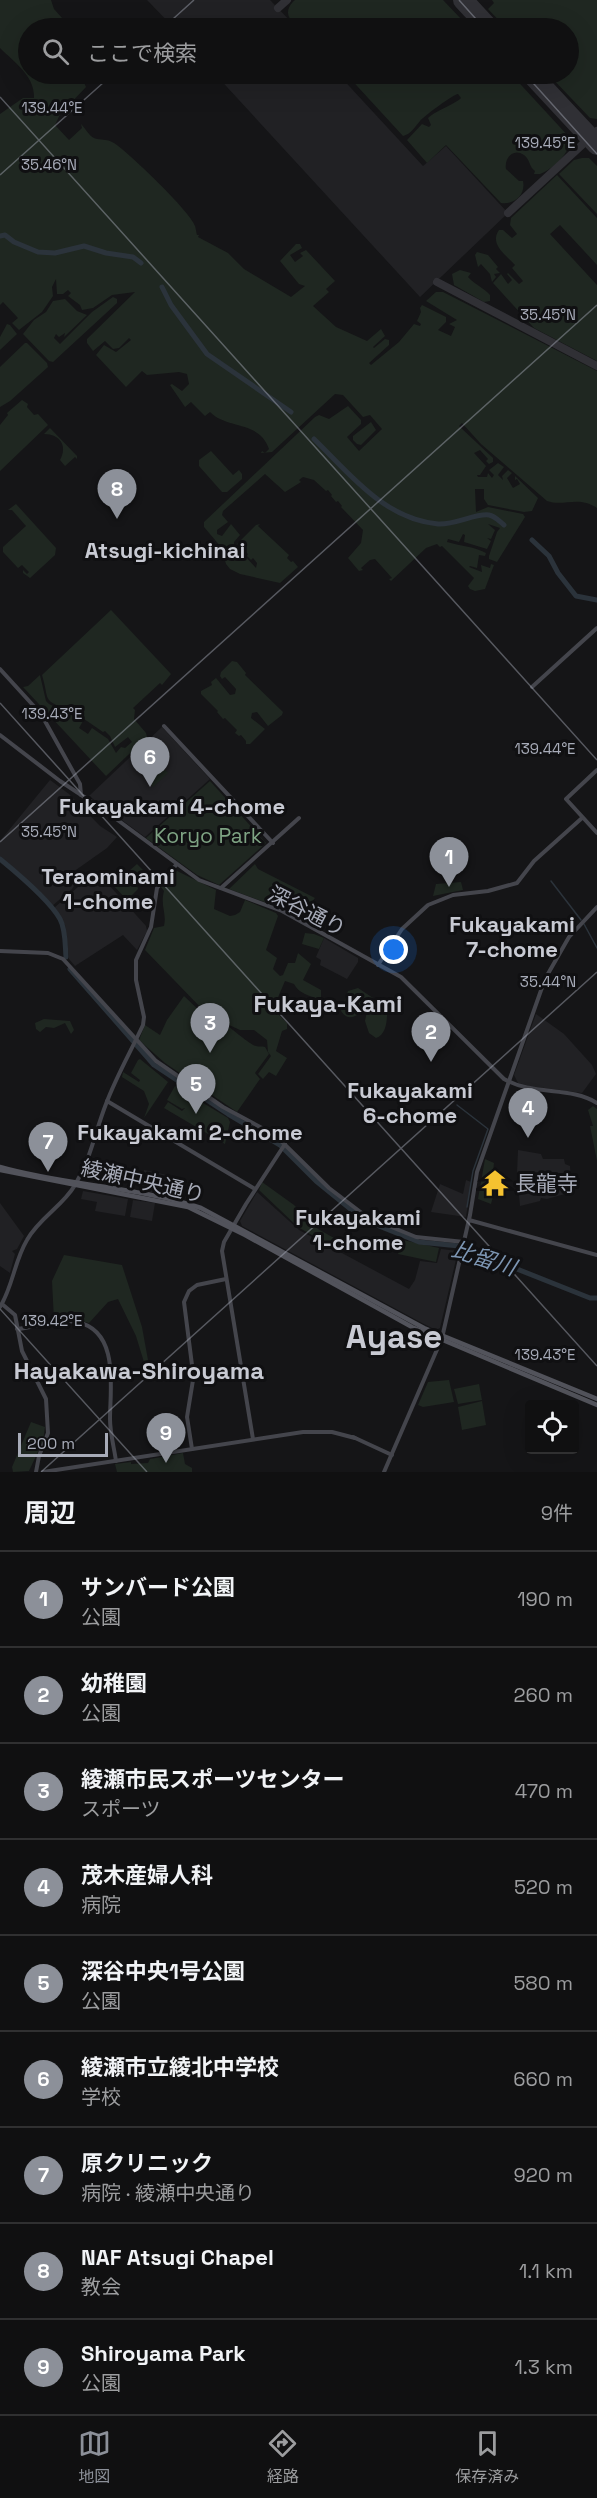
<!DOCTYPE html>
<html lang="ja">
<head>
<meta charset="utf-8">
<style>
	:root { --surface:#101011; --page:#19191a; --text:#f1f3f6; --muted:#9c9d9f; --line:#303031; --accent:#8c9099 }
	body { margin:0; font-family:"Space Grotesk","Noto Sans JP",sans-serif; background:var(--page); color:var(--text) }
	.controls { position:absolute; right:18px; bottom:18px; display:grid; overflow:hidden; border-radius:6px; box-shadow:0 6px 24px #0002 }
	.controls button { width:54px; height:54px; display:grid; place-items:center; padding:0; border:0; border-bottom:2px solid var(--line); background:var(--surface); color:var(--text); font:30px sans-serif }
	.scale { position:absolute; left:18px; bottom:15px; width:90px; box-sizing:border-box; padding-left:6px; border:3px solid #a7abb8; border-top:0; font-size:16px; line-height:21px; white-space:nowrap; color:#a7abb8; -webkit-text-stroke:4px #101012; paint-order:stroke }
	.you { position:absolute; left:394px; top:950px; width:21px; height:21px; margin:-15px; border:4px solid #fff; border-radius:50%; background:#1a73e8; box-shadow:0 0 0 9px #1a73e833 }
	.badge { display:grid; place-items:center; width:39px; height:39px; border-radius:50%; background:var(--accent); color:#fff; font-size:20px; font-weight:700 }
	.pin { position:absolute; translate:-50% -50px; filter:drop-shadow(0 2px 3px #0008) }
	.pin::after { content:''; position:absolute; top:32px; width:21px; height:18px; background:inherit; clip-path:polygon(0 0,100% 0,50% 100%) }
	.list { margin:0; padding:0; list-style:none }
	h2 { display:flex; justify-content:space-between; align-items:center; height:78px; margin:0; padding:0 24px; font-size:26px }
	h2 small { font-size:20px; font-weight:400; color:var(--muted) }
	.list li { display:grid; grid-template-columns:39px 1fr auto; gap:18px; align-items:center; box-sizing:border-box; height:96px; padding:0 24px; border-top:2px solid var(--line) }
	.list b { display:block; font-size:22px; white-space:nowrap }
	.list p { margin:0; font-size:20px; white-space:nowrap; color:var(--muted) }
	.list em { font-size:20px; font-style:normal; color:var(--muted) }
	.icon { flex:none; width:33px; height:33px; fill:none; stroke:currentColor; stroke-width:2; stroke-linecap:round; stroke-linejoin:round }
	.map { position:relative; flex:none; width:597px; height:1472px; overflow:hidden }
	.search { position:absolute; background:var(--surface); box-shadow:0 6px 24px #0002; left:18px; right:18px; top:18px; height:66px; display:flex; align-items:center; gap:15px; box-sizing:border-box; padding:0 21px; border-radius:33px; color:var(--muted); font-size:22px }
	.sheet { height:942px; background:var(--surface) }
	nav { display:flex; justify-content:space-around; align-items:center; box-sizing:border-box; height:84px; border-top:2px solid var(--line); background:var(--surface); font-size:16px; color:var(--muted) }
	nav a { display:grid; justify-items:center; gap:3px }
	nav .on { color:var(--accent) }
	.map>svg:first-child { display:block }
	.built { fill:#212124 }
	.green { fill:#1f2721 }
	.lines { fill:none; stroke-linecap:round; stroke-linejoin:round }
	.stream { stroke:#2b333b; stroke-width:1.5 }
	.river { stroke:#2b333b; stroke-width:5 }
	.taxiway { stroke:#303035; stroke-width:8 }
	.runway { stroke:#303035; stroke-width:20 }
	.secondary { stroke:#44454c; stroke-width:4 }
	.primary { stroke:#52535b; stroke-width:4.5 }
	.ticks { fill:none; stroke:#a7abb8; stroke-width:1.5; stroke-opacity:0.45 }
	.labels { text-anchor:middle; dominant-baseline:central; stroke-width:6; stroke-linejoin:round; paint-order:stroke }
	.park-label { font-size:21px; fill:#7ea383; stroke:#101012 }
	.street-label { font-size:21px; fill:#a7abb8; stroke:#101012 }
	.poi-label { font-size:21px; fill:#a7abb8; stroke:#101012; text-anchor:start }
	.neighbourhood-label { font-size:22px; font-weight:bold; fill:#c8cad3; stroke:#101012 }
	.water-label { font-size:22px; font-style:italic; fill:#7d96b3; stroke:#101012 }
	.quarter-label { font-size:24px; font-weight:bold; fill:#c8cad3; stroke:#101012 }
	.town-label { font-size:33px; font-weight:bold; fill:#c8cad3; stroke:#101012 }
	.ticks-label { font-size:15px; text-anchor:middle; fill:#a7abb8; stroke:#101012; stroke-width:6; stroke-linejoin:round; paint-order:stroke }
</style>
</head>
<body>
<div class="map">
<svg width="597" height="1472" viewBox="0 0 597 1472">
	<rect width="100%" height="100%" fill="#151517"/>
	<g class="built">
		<polygon points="147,0 270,0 297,28 174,28"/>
		<polygon points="215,74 338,74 423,166 446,146 508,213 420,297"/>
		<polygon points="162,727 210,779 145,837 89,796"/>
		<polygon points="50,780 69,794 100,826 117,837 107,848 73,872 77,881 72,889 52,906 21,874 0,856 0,841"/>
		<polygon points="94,873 98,873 146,926 147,931 137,950 123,935 75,966 69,959 65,925 54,908"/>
		<polygon points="324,938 358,958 358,962 347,979 320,965 321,960 316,957"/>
		<polygon points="536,1014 564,1034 592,1065 596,1074 582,1093 529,1086 518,1083 514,1075"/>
		<polygon points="518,1150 541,1154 543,1159 564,1159 565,1164 570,1166 572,1192 547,1199 541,1198 540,1201 520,1206 517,1173"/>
		<polygon points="144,1170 167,1175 164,1195 140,1189"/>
		<polygon points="466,1180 471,1182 466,1217 431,1212 440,1184 463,1194"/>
		<polygon points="83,1191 128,1199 125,1216 95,1211 97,1202 81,1199"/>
		<polygon points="257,1192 299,1230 409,1289 415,1280 420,1261 437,1263 441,1249 458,1251 440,1328 436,1330 422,1323 242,1226 240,1221"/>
		<polygon points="133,1200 155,1203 152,1221 130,1217"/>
		<polygon points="0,1203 24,1236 17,1249 12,1251 15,1254 10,1273 0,1266"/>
	</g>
	<g class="green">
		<path d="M0,0H51L54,9L71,28H28V74H84L83,80L86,87L68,106L54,103L49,110L56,115L60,108L58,105L63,108L55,125L69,140L82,128L81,124C86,129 90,138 97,139C103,140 107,139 114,143C128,152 191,212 195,226C196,229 196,232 197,235H199L198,237L228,253L244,269L291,297L305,286L299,284L280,261L296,244H300L302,248L290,255L295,262L303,256L300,253L306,250L335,281L326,289L329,292L313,306L336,327L367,341L381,329L385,336L373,347L374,348L385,339L389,340V345L369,363L371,365L399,342L414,324L420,326L421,324L417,321L421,312L420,308L422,305L446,317V322L438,330L451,336L455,327L449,324L457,320L426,301L436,292H443L597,371V508C578,495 564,507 547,501L481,444L462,423L459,426L493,458V462L489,464L486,461L488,459L480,450L474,453L486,466L480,475H477L478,477H487L488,473L492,478L494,475L489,470L498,463L504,467L498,475L503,480L502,476L508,470L512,473L507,478L513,488L520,484L517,479L515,480V476L538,498L532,511L524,512L488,505L484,499V489H475L476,512L488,507L523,514L525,517L497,562L489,559V556L497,532L500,528L488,524L495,530L491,539L487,538L491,541L487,549L464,542L465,535L463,534L459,542L448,539L447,542C460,546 473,546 486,553L485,556L479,555L477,568L470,566L469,567L482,572L481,565L490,568L491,564L494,565L485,589L475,591L470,589L468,586L474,578L442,546L440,547L437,544L426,548L391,581L389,579L392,578L375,559L370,560L361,568L363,570L359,571L348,558L361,543L363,530L341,507L342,506L338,501L336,502L331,496L332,495L328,490L326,491L314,480L303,477L299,480L301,482L285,492L265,474L223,511L222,515L228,522L217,530V534L222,536L231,524L240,535L234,542V549L241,557L244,555L256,568L257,563L253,558L251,560L247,556L248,554L237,544L256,525L260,524L258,526L289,555L287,558L291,562L293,561L298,567L280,583L240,574L230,569L226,564L221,547L204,527V522L315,417L319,415L329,419L348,406L361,420V424L347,437L359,451L382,429L370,415L363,417L343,395L335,394L272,452L261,453L262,451L265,453L269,449C259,420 228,430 210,412L205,416L191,402L185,407L170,385L172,384L182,391L189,384L187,374L179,372L147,375L142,371L126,387L96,355L104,345L116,352L131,340L129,338L119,348L113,349L105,341L93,351L87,343V339L135,292L112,295L93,308L82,310L80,305L68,296L71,293L68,290L63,294H57L56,279L52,287L53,296L42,312L19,330L12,323L18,318L3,302L0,305V114L23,98H34C35,76 15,63 0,48Z"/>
		<path d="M295,0H443L462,20L456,26L458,28H308L301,20L298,22L295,19L292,22C285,13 288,6 295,0Z"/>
		<polygon points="492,0 597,0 597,119 590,118 548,74 568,74 568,28 506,28 488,9 494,3"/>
		<path d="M346,74H511L570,138C571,153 553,169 540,174H534L535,171C529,167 530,159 524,155C513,147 504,159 506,169L519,181H523C526,195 514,205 501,203L446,145L427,163L407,140L422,124L429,127L431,125L428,118C437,110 457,103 461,98L458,94C454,94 424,116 420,121C415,127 411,134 403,136Z"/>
		<polygon points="582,158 589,158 597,166 597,214 559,174 574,160"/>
		<path d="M557,175L597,218V265L560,225L550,234L597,285V361L534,328L493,283L501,274L508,284L512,280L507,274L508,273L519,284L523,281L512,268L515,265C506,255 489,244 499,230H503L512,238L517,234L510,225L511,218Z"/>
		<polygon points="477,252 488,255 498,267 496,269 500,273 494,274 496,277 492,282 490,274 481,264 478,267 475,255"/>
		<path d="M460,270L471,273L468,277C475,285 483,287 490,295V301L484,302L454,285L452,274Z"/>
		<polygon points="113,297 117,299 117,303 53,362 49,361 23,334 34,320 46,312 53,301 65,299 77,311 87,315 64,337 65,333 59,337 56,334 54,338 60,344 92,312"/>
		<polygon points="7,324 10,325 17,334 0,350 0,337"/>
		<polygon points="25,343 27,343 47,363 48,367 10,401 0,407 0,367"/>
		<polygon points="22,400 28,404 27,407 34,415 38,414 48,425 0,471 0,425 8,415 7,413"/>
		<polygon points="371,422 376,430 361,445 357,444 353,440 353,436"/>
		<path d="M50,428L77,456V459L75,457L65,466L60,460C68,446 60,434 44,434Z"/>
		<polygon points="211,451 233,475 239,470 242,474 242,479 227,492 222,492 199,466 199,460"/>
		<polygon points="16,504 56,548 55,555 30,578 23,573 23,570 27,574 29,572 22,565 18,568 3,552 3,547 26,526 12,510 8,510"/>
		<path d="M111,610L171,674L162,685L160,683L133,708L135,710L134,719L146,733L147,737L106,776L23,687L28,686L40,675L46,701L49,704L83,721L79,728L88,734L92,728L108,739L116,753L121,747L125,748L132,742L128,737L115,747L110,736L105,731L103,732L71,710L70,711C41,699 50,702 42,675Z"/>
		<polygon points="232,661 237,662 246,673 245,675 283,712 282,715 268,726 257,712 252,713 251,718 265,729 250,744 246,744 246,741 241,735 239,736 235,733 237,730 225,718 223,719 217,712 218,711 201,694 201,691 212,685 211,682 216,678 230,695 235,694 236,689 225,677 222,679 220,676 221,672"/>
		<polygon points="159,763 168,773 153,787 144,777"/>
		<polygon points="210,781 266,843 219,885 197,875 146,838"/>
		<polygon points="137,864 143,870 136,881 138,889 127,900 113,885"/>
		<polygon points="255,864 258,869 315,898 299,917 286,910 229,889"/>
		<path d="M175,870L216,890L214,909L230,916L235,915L240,912L245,900L276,913L278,916L266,950L277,958L273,969L280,976L283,975L288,963H295L298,953L311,964L303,980L321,990V998L318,999C309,995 299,994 294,984L285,981L273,1009L287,1023V1029L282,1031L276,1051L287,1058L276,1076L269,1072L263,1079L258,1074L271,1056L268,1052L267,1040L254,1030H240L227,1024L208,1008L203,1010L145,950L154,928L164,926C167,913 160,906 164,891L160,886Z"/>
		<polygon points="461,882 463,890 433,896 436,884"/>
		<polygon points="305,933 314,934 324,938 319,949 302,944"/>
		<path d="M358,988L373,998L371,1009L374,1013L387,1014C387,1024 385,1035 376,1038L369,1033L365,1021L367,1011C357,1013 350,1024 341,1011L348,991Z"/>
		<path d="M184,996L203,1014L209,1010C217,1016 249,1045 256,1046C259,1047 262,1046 265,1047L269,1054L255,1073L260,1079L237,1112L165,1063L139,1040L145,1025L160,1035L167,1020Z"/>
		<polygon points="44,1019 70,1021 74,1030 71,1034 65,1023 54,1028 46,1027 40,1032 36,1029 35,1023"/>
		<polygon points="140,1059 168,1082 144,1118 149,1104 144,1091 122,1077 123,1072 139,1082 140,1080 131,1073 138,1060"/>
		<polygon points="175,1086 228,1118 230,1122 225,1144 164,1108 168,1102 182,1111 185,1108 182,1109 167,1100"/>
		<polygon points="593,1106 597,1109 597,1161 590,1126 593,1126 588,1110"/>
		<polygon points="485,1159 494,1163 491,1190 494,1193 491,1204 478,1199"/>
		<polygon points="262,1182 294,1205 318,1229 334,1238 329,1245 298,1227 259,1190"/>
		<polygon points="403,1240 439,1248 436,1262 398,1254"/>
		<polygon points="64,1255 122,1265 142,1327 150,1371 147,1372 136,1336 118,1299 108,1302 89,1323 73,1319 54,1320 52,1281"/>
		<polygon points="449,1380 454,1402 423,1407 418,1405 428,1382"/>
		<polygon points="479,1384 482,1400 458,1404 454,1389"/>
		<polygon points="482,1401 486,1425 462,1430 458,1407"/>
		<polygon points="31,1422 45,1427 43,1441 29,1471 13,1472 12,1467"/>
		<polygon points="183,1453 185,1464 192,1468 192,1472 117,1472 115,1464 131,1462 131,1464 148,1463 150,1459"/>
	</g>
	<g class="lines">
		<g class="stream">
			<polyline points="551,881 581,920"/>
			<polyline points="584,924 597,948"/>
			<polyline points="457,1105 488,1129 473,1171 467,1207"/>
		</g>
		<g class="river">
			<polyline points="0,236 5,235 14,242 38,252 55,253 84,246 106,253 133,257 141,263"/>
			<polyline points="162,287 171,305 207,354 291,412"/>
			<path d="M314,439C350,474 384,519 438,524C455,525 476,513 489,515C495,516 499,521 504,525"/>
			<polyline points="532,540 549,556 558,573 576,596 597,600"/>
			<path d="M0,859C17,873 50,901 60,919C66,930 65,946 66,957"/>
			<polyline points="70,969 154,1065 228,1114 280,1145 316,1181 364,1220 419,1242 459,1246 590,1298 597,1298"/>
		</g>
		<g class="taxiway">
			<polyline points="278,8 287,0"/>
			<polyline points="508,213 597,131"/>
			<polyline points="437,282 597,366"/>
		</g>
		<g class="runway">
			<polyline points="463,0 489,28"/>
			<polyline points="531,74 597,145"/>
		</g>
		<g class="secondary">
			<polyline points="0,669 41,714 80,784 81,795"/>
			<polyline points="532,687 597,628"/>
			<polyline points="164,726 273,843"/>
			<path d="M0,735L60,781L104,810L199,880L282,911L401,977L504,1079C533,1096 571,1086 597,1103"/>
			<polyline points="597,770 566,799 597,833"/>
			<polyline points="221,888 299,818"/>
			<polyline points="0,951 48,953 63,959 156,1061 223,1107 275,1135 329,1188 367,1217 416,1237 464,1242"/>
			<polyline points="378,965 402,929 428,905 453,895 488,891 517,883 534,861 582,818"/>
			<polyline points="107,1101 255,1189"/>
			<polyline points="469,1220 597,1255"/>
			<polyline points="2,1304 15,1315 22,1351 46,1399 48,1433 39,1456 36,1472"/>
			<path d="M0,1307C13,1286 14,1262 27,1240C39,1218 63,1206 75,1185C91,1158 95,1132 106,1104C116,1077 131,1051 143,1025L144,1017L136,980V960L151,927L157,888L176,865"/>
			<path d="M17,1329C35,1327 59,1319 77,1322C120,1331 110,1388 110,1419C110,1433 114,1447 116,1461"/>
			<polyline points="353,1437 392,1455"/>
			<polyline points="253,1439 222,1251 224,1242 246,1204 285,1144"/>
			<polyline points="192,1449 187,1417 193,1380 192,1365 184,1302 189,1291 197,1285 226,1279"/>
			<polyline points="43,1472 303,1432 332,1432 355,1438"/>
			<polyline points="384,1472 442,1338 470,1215 477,1172 545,979 569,937 597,907"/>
		</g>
		<g class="primary">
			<path d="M0,1167C66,1186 136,1186 201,1208L424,1328L597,1399"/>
			<polyline points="0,1170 188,1207 245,1235 412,1327 597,1405"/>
		</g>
	</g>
	<path class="ticks" d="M459,0L484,28M163,28L194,0M525,74L597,154M0,97L597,760M0,175L113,74M0,703L597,1366M0,842L597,305M0,1309L147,1472M41,1472L597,972"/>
	<defs>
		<symbol id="temple-bare" viewBox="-9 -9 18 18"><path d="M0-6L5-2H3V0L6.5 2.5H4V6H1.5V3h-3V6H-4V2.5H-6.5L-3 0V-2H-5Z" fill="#f5c230" stroke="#101012" stroke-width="2.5" paint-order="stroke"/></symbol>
	</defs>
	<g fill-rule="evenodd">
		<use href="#temple-bare" x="476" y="1164" width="38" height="38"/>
	</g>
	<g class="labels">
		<g class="park-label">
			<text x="208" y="835">Koryo Park</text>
		</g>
		<g class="street-label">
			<text transform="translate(307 911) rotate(27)">深谷通り</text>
			<text transform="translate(143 1181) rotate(13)">綾瀬中央通り</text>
		</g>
		<g class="poi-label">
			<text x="515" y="1183">長龍寺</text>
		</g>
		<g class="neighbourhood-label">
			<text x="165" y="550">Atsugi-kichinai</text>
			<text x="172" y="806">Fukayakami 4-chome</text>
			<text x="108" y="876">Teraominami<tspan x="108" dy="25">1-chome</tspan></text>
			<text x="512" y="924">Fukayakami<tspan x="512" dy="25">7-chome</tspan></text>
			<text x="410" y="1090">Fukayakami<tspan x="410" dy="25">6-chome</tspan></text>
			<text x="190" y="1132">Fukayakami 2-chome</text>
			<text x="358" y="1217">Fukayakami<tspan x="358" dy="25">1-chome</tspan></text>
		</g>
		<g class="water-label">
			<text transform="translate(484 1258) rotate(18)">比留川</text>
		</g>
		<g class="quarter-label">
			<text x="328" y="1003">Fukaya-Kami</text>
			<text x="139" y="1370">Hayakawa-Shiroyama</text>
		</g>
		<g class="town-label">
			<text x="394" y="1337">Ayase</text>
		</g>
	</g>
	<g class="ticks-label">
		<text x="52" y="113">139.44°E</text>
		<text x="545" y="148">139.45°E</text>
		<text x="49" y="170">35.46°N</text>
		<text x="548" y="320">35.45°N</text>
		<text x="52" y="719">139.43°E</text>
		<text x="545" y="754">139.44°E</text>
		<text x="49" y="837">35.45°N</text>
		<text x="548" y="987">35.44°N</text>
		<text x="52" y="1326">139.42°E</text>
		<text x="545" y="1360">139.43°E</text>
	</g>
</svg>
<div class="controls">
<button><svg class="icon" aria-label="locate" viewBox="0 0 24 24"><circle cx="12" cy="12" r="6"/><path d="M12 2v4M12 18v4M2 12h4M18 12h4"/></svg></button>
</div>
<div class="scale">200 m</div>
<div class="you"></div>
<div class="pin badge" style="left:449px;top:887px">1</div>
<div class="pin badge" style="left:431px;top:1062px">2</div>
<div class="pin badge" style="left:210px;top:1053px">3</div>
<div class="pin badge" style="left:528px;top:1138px">4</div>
<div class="pin badge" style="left:196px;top:1114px">5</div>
<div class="pin badge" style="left:150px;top:787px">6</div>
<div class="pin badge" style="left:48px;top:1172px">7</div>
<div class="pin badge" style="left:117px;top:519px">8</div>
<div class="pin badge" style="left:166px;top:1463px">9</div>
<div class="search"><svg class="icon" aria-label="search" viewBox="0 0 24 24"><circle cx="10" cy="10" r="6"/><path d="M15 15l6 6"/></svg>ここで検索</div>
</div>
<section class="sheet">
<h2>周辺<small>9件</small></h2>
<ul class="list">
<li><span class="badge">1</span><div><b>サンバード公園</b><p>公園</p></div><em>190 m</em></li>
<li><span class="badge">2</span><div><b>幼稚園</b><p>公園</p></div><em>260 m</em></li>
<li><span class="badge">3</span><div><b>綾瀬市民スポーツセンター</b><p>スポーツ</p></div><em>470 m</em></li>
<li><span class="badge">4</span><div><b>茂木産婦人科</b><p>病院</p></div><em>520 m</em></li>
<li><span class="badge">5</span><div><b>深谷中央1号公園</b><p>公園</p></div><em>580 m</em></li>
<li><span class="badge">6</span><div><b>綾瀬市立綾北中学校</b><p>学校</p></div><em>660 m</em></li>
<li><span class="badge">7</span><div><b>原クリニック</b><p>病院 · 綾瀬中央通り</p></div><em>920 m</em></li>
<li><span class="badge">8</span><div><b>NAF Atsugi Chapel</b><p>教会</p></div><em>1.1 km</em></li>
<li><span class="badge">9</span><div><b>Shiroyama Park</b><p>公園</p></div><em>1.3 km</em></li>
</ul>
</section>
<nav>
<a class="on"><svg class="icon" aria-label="map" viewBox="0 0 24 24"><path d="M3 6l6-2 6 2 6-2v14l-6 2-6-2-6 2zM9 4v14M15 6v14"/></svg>地図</a>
<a><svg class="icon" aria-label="directions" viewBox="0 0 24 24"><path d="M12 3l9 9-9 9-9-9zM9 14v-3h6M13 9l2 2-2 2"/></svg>経路</a>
<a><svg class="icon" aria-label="saved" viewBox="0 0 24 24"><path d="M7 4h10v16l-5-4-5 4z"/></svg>保存済み</a>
</nav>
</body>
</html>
